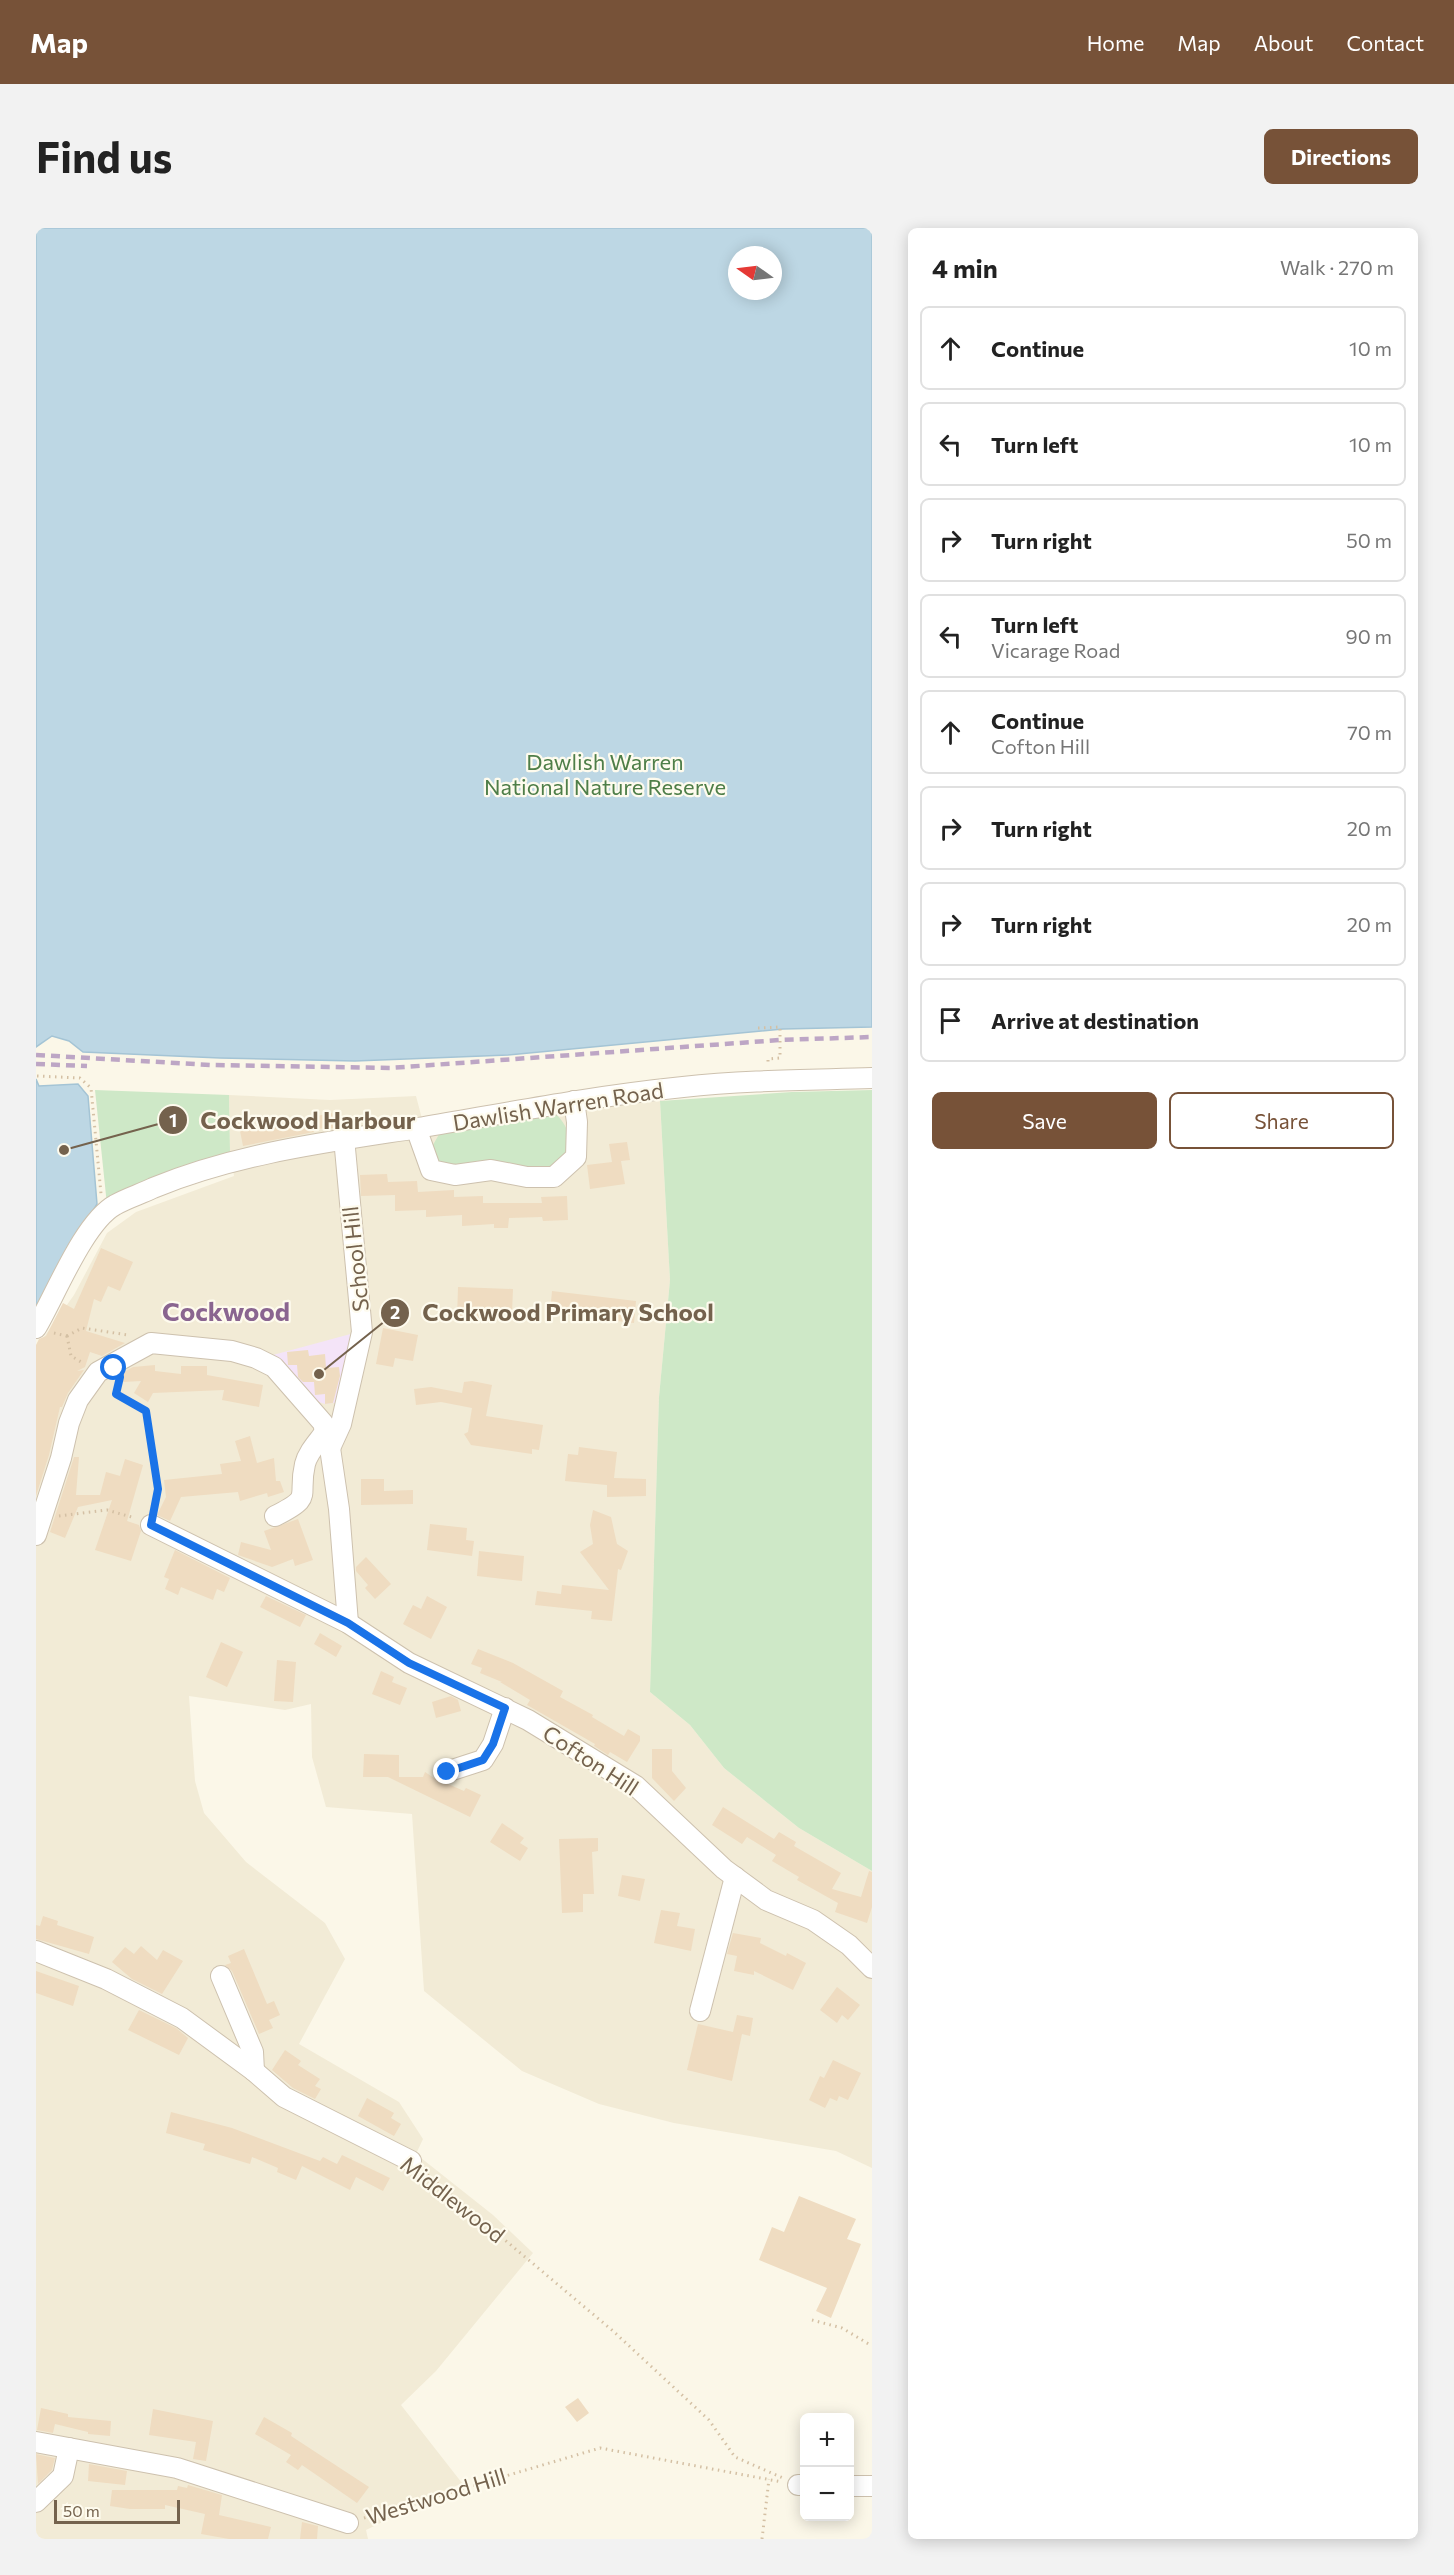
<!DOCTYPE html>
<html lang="en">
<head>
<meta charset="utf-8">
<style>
	:root { --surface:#fff; --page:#f2f2f2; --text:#222; --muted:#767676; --line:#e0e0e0; --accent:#775238 }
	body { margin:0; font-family:Commissioner,sans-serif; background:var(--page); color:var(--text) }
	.controls { position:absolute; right:18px; bottom:18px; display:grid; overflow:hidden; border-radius:9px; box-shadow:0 3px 15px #0003 }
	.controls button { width:54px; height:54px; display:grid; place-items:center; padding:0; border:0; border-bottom:2px solid var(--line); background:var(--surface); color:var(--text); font:30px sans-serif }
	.compass { position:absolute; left:692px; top:18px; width:54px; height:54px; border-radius:50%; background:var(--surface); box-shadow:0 3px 15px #0003; rotate:284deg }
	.scale { position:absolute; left:18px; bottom:15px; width:126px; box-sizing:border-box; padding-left:6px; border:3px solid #74624d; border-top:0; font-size:16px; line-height:21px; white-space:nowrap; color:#74624d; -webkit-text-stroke:4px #fefbee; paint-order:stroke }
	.stop { position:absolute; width:18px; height:18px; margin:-14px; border:4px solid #1a73e8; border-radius:50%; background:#fff }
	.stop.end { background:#1a73e8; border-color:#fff; box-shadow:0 2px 6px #0008 }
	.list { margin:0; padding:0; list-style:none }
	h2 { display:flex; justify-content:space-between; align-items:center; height:78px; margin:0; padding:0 24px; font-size:26px }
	h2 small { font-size:20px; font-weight:400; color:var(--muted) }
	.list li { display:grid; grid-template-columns:39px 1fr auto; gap:18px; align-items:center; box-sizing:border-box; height:84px; margin:0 12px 12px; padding:0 12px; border:2px solid var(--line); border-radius:9px }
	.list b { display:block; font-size:22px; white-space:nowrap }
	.list p { margin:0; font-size:20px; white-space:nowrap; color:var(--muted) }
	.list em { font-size:20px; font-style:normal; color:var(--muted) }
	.actions { display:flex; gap:12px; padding:18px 24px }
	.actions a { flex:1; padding:14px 0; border:2px solid var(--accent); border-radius:9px; text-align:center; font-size:21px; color:var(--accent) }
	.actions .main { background:var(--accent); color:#fff }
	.icon { flex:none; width:33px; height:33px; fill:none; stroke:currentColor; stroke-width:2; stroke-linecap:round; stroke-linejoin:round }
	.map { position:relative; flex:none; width:836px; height:2311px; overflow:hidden; border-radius:9px }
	header { display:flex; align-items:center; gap:36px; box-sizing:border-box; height:84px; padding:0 30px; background:var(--accent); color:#fff }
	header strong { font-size:28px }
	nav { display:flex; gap:33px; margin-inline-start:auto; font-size:21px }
	.intro { display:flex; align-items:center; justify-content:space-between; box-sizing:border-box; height:144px; padding:0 36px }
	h1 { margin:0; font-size:42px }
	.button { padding:15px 27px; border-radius:9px; background:var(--accent); color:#fff; font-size:21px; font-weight:700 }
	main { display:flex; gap:36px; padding:0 36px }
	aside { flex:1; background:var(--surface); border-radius:9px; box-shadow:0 3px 15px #0003 }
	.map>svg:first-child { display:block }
	.residential { fill:#f2ebd6 }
	.education { fill:#f4e4f8 }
	.green { fill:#cee8c7 }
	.water { fill:#bdd7e4; stroke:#a4c4d5; stroke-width:1.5; fill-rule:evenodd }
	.building { fill:#efdcc1 }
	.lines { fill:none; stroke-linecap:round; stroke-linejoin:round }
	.minor-casing { stroke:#cdc1ae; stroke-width:22 }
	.path { stroke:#d4c0a4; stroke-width:3; stroke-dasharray:1.5 4.5; stroke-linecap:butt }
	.minor { stroke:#fff; stroke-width:20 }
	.rail { stroke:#bda6c5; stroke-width:4.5; stroke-dasharray:9 6; stroke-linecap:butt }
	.route { stroke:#1a73e8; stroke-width:8 }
	.labels { text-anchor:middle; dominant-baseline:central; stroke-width:4.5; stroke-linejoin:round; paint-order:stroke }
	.park-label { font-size:22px; fill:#4e7e48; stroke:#fefbee }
	.street-label { font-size:22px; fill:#74624d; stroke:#fefbee }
	.quarter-label { font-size:26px; font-weight:bold; fill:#8a6590; stroke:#fefbee }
	.leader { fill:none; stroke:#74624d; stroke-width:2 }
	.callout-dot { fill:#74624d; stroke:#fefbee; stroke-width:2 }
	.mark-label { font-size:18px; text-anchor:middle; font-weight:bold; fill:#fff }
	.callout-label { font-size:24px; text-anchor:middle; font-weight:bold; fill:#74624d; stroke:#fefbee; stroke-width:4.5; stroke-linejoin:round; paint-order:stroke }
</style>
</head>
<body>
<header>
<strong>Map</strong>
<nav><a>Home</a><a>Map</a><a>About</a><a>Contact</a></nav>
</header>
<div class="intro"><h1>Find us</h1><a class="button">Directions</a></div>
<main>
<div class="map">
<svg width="836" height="2311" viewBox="0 0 836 2311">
	<rect width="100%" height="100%" fill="#fbf7e8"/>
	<polygon class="residential" points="193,867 294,872 380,868 390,906 518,885 624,873 634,1052 623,1169 614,1464 654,1497 688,1540 763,1600 836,1643 836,1940 800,1923 638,1895 563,1876 486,1843 388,1763 376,1586 290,1579 276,1529 275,1476 249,1482 153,1468 159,1553 168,1585 210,1634 289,1695 309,1731 263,1816 363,1874 387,1911 380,1926 457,1987 497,2025 400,2143 365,2177 426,2255 330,2302 332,2311 0,2311 0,1120 38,1067 71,1005 100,984 198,948 194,924"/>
	<polygon class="education" points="322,1104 306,1174 289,1176 280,1173 237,1127"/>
	<g class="green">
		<polygon points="59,862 193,867 194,924 71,977"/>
		<polygon points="836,862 836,1643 763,1600 688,1540 654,1497 614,1464 623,1169 634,1052 624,873 756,864"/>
		<path d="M518,885C531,894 538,914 529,928C526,933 520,938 515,942L403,938L394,922L405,903Z"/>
	</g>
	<g class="water">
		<path d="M0,0H836V799L747,801L472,827L319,833L184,830L47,824L33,813L16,808L0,819ZM701,27H737V63H701Z"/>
		<polygon points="0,851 3,858 42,856 52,868 61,976 0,1079"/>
	</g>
	<g class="building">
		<polygon points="296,885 297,900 277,901 278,904 207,918 204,903"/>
		<polygon points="591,914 594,932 585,933 589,956 554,961 551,937 576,934 573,916"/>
		<polygon points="351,946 352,954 381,953 382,964 418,962 418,969 447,968 447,975 506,975 505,969 531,968 532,992 507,993 506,989 473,990 472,1000 458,1000 458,996 426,998 426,987 390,989 390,982 359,983 359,967 325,968 324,947"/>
		<polygon points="65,1020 97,1034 84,1063 72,1058 65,1074 58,1071 50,1103 89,1115 66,1128 54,1124 49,1139 41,1143 48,1142 32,1165 26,1179 24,1179 13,1227 0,1268 0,1117 3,1111 10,1108 27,1075 38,1081"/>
		<polygon points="422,1059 477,1061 476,1085 464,1084 464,1092 421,1090"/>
		<polygon points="516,1063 600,1073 598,1095 514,1085"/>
		<polygon points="347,1100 382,1107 377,1133 359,1130 357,1139 340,1136"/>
		<polygon points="272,1122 273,1128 289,1126 290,1140 303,1139 304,1148 297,1175 289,1176 289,1166 279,1167 278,1154 267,1154 262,1149 261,1137 252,1137 251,1124"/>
		<polygon points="119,1137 119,1143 145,1146 145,1138 171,1138 171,1147 227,1157 223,1179 186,1172 188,1162 117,1165 112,1174 98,1165 105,1153 87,1154 86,1145 97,1139"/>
		<polygon points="436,1153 456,1157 450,1188 507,1197 503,1222 496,1221 496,1226 435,1217 428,1206 432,1204 436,1180 405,1174 380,1177 378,1161 395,1159 426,1165 428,1154"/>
		<polygon points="214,1208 221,1235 238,1230 240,1253 244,1253 248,1264 232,1269 231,1265 204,1273 202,1264 145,1269 134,1293 121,1287 130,1269 128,1252 186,1246 184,1236 205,1233 199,1213"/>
		<polygon points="543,1219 581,1224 578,1250 610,1251 610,1268 571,1269 571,1257 529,1253 532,1226 542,1227"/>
		<polygon points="38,1229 43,1229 40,1267 64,1267 70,1244 84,1248 89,1231 107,1237 91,1293 103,1297 105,1303 95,1333 59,1322 76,1272 42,1279 29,1310 14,1304"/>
		<polygon points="325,1251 348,1251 348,1263 377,1262 377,1276 325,1277"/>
		<polygon points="557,1282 575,1289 581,1316 592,1323 585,1342 582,1341 576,1393 555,1391 556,1383 499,1377 501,1363 525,1366 526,1357 573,1362 544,1324 557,1316 554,1297"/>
		<polygon points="262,1291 277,1332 259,1338 257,1331 236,1339 202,1327 205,1314 235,1322 228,1303"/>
		<polygon points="394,1296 431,1300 430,1312 438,1313 436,1328 391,1322"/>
		<polygon points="139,1322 194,1350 188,1364 181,1361 177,1372 145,1359 142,1367 129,1361 133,1351 128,1349"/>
		<polygon points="443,1323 488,1328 486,1353 441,1348"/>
		<polygon points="330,1329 355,1356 339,1371 329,1360 332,1357 320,1343 320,1339"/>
		<polygon points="230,1368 270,1387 264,1399 224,1379"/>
		<polygon points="391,1368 411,1379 395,1411 367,1396 377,1377 385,1381"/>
		<polygon points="284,1405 306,1418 300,1429 278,1416"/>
		<polygon points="185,1414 207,1424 191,1459 170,1449"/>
		<polygon points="442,1421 477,1435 527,1463 524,1469 557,1487 556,1489 588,1508 592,1501 604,1508 604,1513 591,1534 574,1524 572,1527 558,1518 559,1516 491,1477 494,1472 464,1454 466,1454 444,1445 446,1440 435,1436"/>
		<polygon points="241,1432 260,1434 257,1474 238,1473"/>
		<polygon points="345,1443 358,1449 356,1454 371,1460 364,1477 336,1466"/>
		<polygon points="415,1468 422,1472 425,1483 400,1490 396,1474"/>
		<polygon points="616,1521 636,1521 636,1543 650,1560 638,1573 616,1550"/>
		<polygon points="328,1526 363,1527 363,1549 387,1549 389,1544 407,1556 412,1556 428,1563 430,1560 445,1567 434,1589 352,1549 327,1549"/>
		<polygon points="687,1579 738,1611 743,1604 760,1614 758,1618 805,1645 796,1661 825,1669 833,1643 836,1644 836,1679 831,1695 799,1684 802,1675 761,1652 763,1649 736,1633 740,1627 711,1609 706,1616 676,1597"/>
		<polygon points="466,1595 488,1610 484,1615 492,1620 484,1633 454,1614"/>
		<polygon points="562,1610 562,1623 556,1624 558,1666 547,1666 547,1684 526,1685 523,1611"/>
		<polygon points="586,1647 609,1651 604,1673 582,1668"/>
		<polygon points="625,1682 644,1685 641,1698 659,1701 655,1723 618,1715"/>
		<polygon points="7,1688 22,1693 21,1697 58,1709 53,1726 0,1711 0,1697 4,1698"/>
		<polygon points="697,1705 725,1710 724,1715 750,1728 751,1725 770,1735 757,1762 718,1743 718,1747 698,1743 701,1728 691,1726"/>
		<polygon points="105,1718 121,1732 127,1722 147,1733 126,1766 96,1751 76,1734 89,1719 98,1726"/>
		<polygon points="208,1721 231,1776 238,1773 244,1787 233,1792 237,1800 223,1806 196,1743 189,1737 195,1735 192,1728"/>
		<polygon points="0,1743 43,1758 37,1778 0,1765"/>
		<polygon points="801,1759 824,1777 812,1792 806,1787 801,1795 784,1782"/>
		<polygon points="103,1782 140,1800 152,1810 143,1827 92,1802"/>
		<polygon points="701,1787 717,1790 714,1808 706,1806 696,1853 651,1842 662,1796 697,1804"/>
		<polygon points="249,1822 265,1833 262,1837 284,1851 279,1858 285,1861 279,1871 257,1860 236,1842"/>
		<polygon points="797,1832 825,1845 812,1872 803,1868 801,1873 794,1870 789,1880 773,1872 784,1848 788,1850"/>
		<polygon points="331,1870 358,1885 355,1890 365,1896 358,1908 322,1888"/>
		<polygon points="135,1884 196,1900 284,1933 287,1929 301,1936 306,1927 354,1950 347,1963 320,1949 314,1962 266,1938 260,1952 241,1944 242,1940 216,1929 214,1936 167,1922 169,1916 130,1905"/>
		<polygon points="763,1968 820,1991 811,2011 825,2016 795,2090 780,2083 791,2060 723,2032 736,1999 748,2004"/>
		<polygon points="542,2170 553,2185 541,2194 529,2179"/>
		<polygon points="5,2180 32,2186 32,2189 75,2193 74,2208 52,2206 52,2204 19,2196 17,2205 1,2202"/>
		<polygon points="117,2181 177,2193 170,2233 157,2231 160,2214 113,2207"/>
		<polygon points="228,2189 256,2205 255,2208 333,2259 321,2275 266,2237 262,2242 250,2234 255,2227 219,2206"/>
		<polygon points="0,2226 19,2230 16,2242 2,2256"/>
		<polygon points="53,2236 91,2243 89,2257 52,2253"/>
		<polygon points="152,2257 186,2267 183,2287 235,2299 232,2311 193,2311 165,2306 169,2286 129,2277 129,2281 94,2281 74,2278 76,2262 141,2262 142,2258 151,2260"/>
		<polygon points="266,2294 282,2298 281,2311 264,2311"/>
	</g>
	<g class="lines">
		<defs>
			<g id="minor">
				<polyline points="380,900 395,942 419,947 455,942 491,949 518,949 540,929 541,894 538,873"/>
				<path d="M0,1100C19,1068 48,994 79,977C91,970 105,966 117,960C202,925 292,914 382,900C470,885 558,868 647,859C710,852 773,852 836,850"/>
				<polyline points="294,1220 305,1196 326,1104 308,910"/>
				<path d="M239,1288C279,1268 261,1270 269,1236C272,1224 282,1214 289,1204"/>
				<polyline points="115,1297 312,1395 373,1435 492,1492 600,1558 688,1641 730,1672 777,1692 813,1717 836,1740"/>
				<polyline points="0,1307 25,1230 33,1195 42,1172 62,1144 115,1115 196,1123 220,1130 238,1139 287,1195 294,1220 303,1281 312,1395"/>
				<polyline points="410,1544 447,1532 457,1516 469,1480"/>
				<polyline points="0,1723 70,1751 146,1790 218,1843 248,1869 375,1933"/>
				<polyline points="185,1748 217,1824 218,1843"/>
				<polyline points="664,1783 699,1649"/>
				<polyline points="0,2214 141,2240 312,2295"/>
				<polyline points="762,2257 768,2257"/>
				<polyline points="814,2258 836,2258"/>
				<polyline points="0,2274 27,2248 33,2220"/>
			</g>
		</defs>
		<use href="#minor" class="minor-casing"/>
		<g class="path">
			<polyline points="722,800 744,799 744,830 732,831 732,837"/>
			<polyline points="1,848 44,850 55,860 65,966"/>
			<polyline points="18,1105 31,1108"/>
			<polyline points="31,1108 46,1100 92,1107"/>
			<polyline points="31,1108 35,1128 47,1135"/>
			<polyline points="83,1153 80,1166 110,1183 122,1261 118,1280"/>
			<polyline points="23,1288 71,1282 99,1290"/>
			<polyline points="387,1943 577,2103 673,2192 699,2229 747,2250"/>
			<polyline points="776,2092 806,2100 836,2118"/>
			<polyline points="328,2290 564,2220 746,2254"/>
			<polyline points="726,2311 733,2251"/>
		</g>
		<use href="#minor" class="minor"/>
		<g class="rail">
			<polyline points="0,827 175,837 354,840 744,812 836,809"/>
			<polyline points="0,836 51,838"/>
		</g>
	</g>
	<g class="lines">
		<polyline class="route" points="78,1140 83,1142 84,1149 80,1166 110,1183 122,1261 115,1297 312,1395 373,1435 469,1480 457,1516 447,1532 411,1544"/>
	</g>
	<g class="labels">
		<g class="park-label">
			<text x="569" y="533">Dawlish Warren<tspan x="569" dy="25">National Nature Reserve</tspan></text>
		</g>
		<g class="street-label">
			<text transform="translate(522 878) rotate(-9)">Dawlish Warren Road</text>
			<text transform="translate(319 1031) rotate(-96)">School Hill</text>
			<text transform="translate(555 1532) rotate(33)">Cofton Hill</text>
			<text transform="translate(417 1971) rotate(38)">Middlewood</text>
			<text transform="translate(400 2268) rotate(-17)">Westwood Hill</text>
		</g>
		<g class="quarter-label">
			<text x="190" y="1082">Cockwood</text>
		</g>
	</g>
	<path class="leader" d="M28 922L137 892M283 1146L359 1085"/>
	<g class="callout-dot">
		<circle cx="28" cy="922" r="6"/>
		<circle cx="283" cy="1146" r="6"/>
		<circle cx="137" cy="892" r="15"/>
		<circle cx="359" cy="1085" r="15"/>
	</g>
	<g class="mark-label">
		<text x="137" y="899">1</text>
		<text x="359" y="1091">2</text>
	</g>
	<g class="callout-label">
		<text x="272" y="901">Cockwood Harbour</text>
		<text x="532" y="1093">Cockwood Primary School</text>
	</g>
</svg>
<div class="controls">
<button>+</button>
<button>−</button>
</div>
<svg class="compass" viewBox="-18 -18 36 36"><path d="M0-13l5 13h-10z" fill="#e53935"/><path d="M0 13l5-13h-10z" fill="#767676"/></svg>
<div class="scale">50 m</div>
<div class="stop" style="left:78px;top:1140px"></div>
<div class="stop end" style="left:411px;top:1544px"></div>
</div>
<aside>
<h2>4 min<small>Walk · 270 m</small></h2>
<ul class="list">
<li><svg class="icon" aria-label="ahead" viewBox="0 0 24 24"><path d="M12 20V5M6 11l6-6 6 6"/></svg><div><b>Continue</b></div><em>10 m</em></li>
<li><svg class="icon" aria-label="left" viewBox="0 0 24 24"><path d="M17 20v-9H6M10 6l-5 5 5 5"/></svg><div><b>Turn left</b></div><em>10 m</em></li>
<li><svg class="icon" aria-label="right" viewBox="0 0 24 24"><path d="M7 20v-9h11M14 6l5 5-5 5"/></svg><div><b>Turn right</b></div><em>50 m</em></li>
<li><svg class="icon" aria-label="left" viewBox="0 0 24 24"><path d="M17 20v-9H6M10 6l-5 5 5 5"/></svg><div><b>Turn left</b><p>Vicarage Road</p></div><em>90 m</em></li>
<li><svg class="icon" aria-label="ahead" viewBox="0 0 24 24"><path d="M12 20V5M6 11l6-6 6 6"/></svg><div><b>Continue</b><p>Cofton Hill</p></div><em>70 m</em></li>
<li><svg class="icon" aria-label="right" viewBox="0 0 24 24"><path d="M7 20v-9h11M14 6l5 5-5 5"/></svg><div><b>Turn right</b></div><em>20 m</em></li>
<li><svg class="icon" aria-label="right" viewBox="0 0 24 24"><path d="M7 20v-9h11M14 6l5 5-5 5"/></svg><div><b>Turn right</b></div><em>20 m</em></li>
<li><svg class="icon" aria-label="arrive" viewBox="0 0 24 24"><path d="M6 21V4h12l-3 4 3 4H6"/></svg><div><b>Arrive at destination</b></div></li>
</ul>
<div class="actions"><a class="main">Save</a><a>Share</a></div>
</aside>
</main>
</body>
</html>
